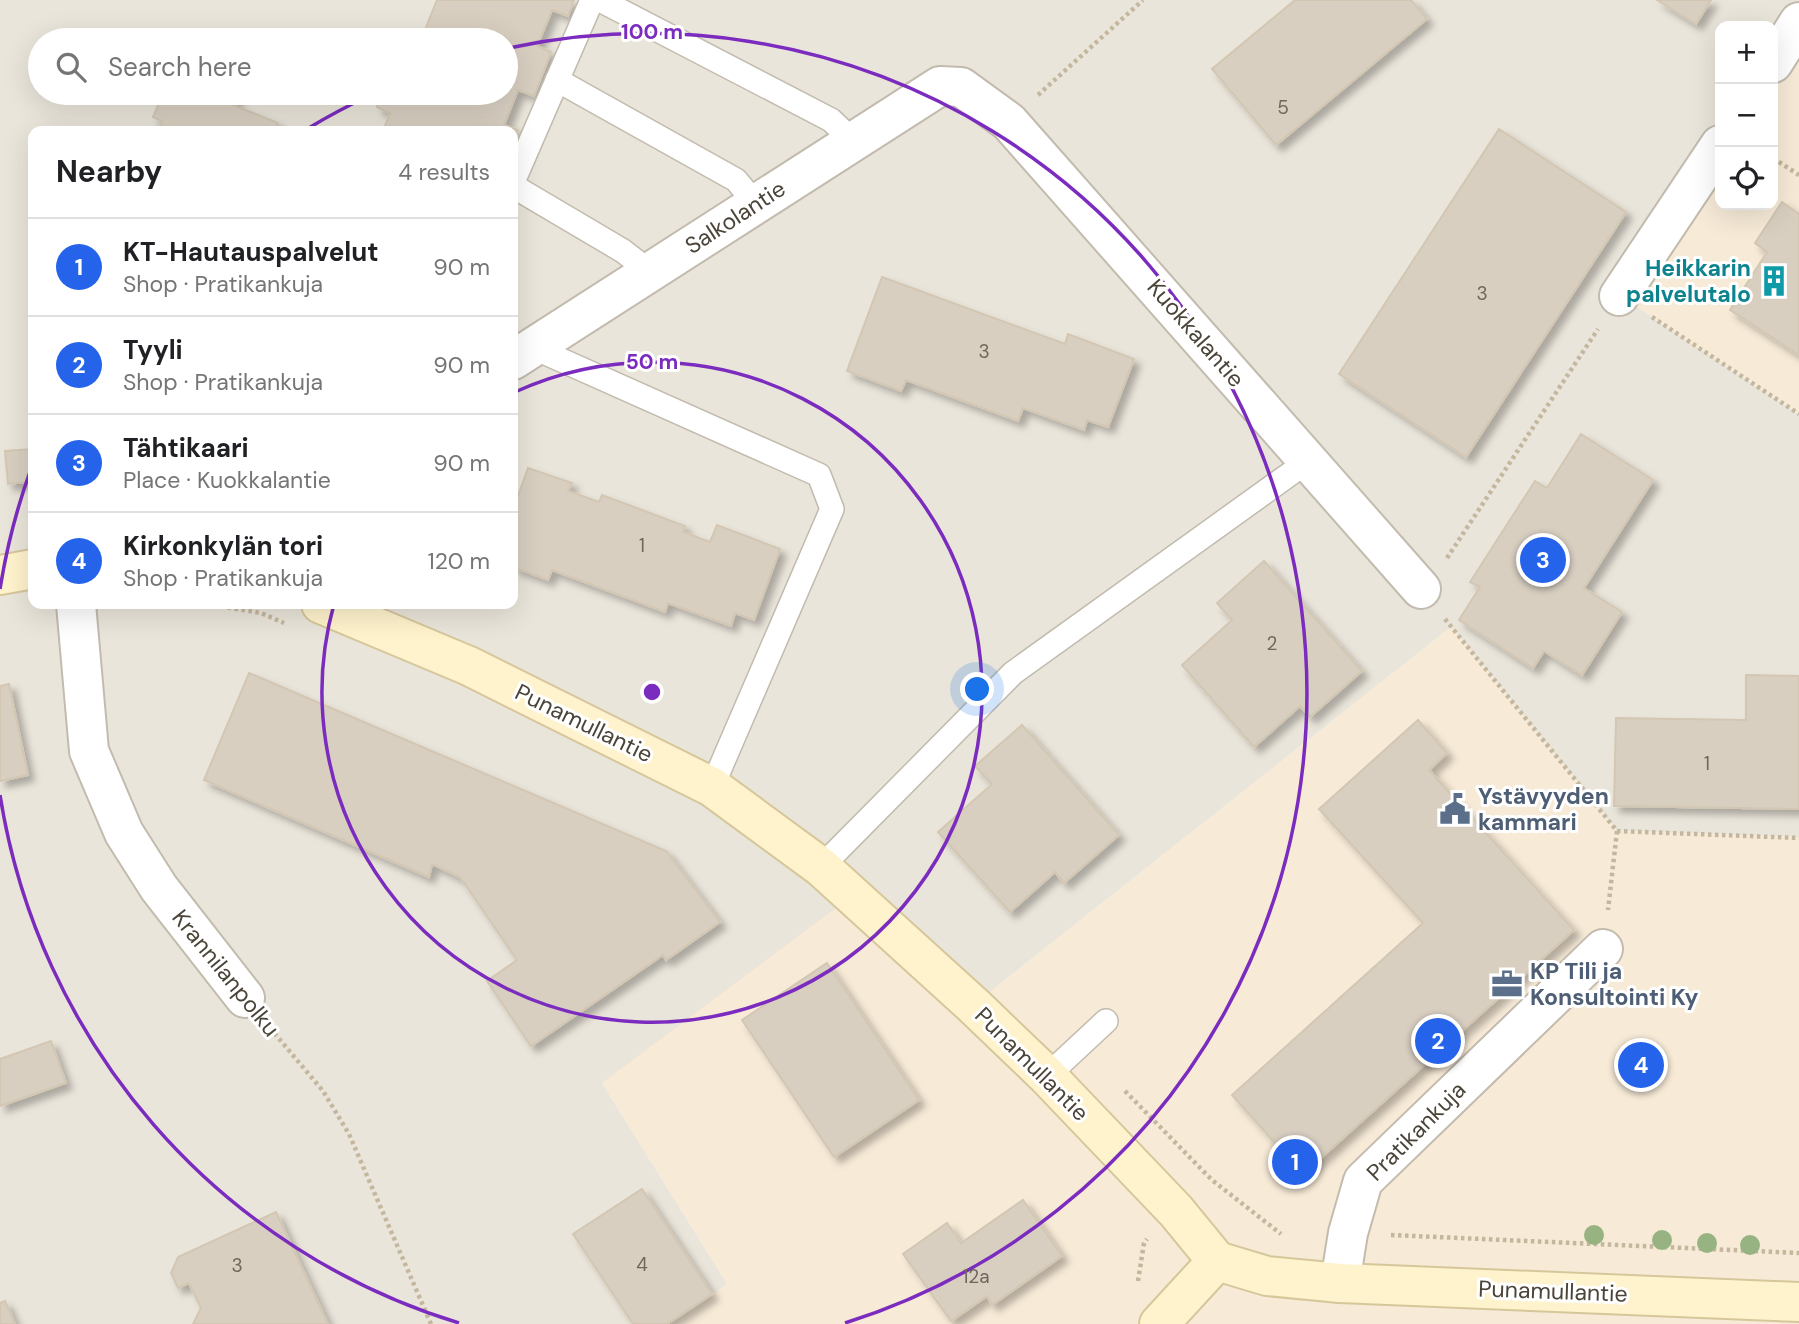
<!DOCTYPE html>
<html lang="en">
<head>
<meta charset="utf-8">
<style>
	:root { --surface:#fff; --page:#f2f2f2; --text:#202124; --muted:#757577; --line:#e0e0e0; --accent:#2563eb }
	body { margin:0; font-family:"DM Sans",sans-serif; background:var(--page); color:var(--text) }
	.controls { position:absolute; right:21px; top:21px; display:grid; overflow:hidden; border-radius:14px; box-shadow:0 7px 28px #0002 }
	.controls button { width:63px; height:63px; display:grid; place-items:center; padding:0; border:0; border-bottom:2px solid var(--line); background:var(--surface); color:var(--text); font:35px sans-serif }
	.you { position:absolute; left:978px; top:690px; width:24px; height:24px; margin:-18px; border:5px solid #fff; border-radius:50%; background:#1a73e8; box-shadow:0 0 0 10px #1a73e833 }
	.badge { display:grid; place-items:center; width:46px; height:46px; border-radius:50%; background:var(--accent); color:#fff; font-size:23px; font-weight:700 }
	.pin { position:absolute; translate:-50% -50%; border:4px solid #fff; box-shadow:0 2px 7px #0006 }
	.list { margin:0; padding:0; list-style:none }
	h2 { display:flex; justify-content:space-between; align-items:center; height:91px; margin:0; padding:0 28px; font-size:30px }
	h2 small { font-size:23px; font-weight:400; color:var(--muted) }
	.list li { display:grid; grid-template-columns:46px 1fr auto; gap:21px; align-items:center; box-sizing:border-box; height:98px; padding:0 28px; border-top:2px solid var(--line) }
	.list b { display:block; font-size:26px; white-space:nowrap }
	.list p { margin:0; font-size:23px; white-space:nowrap; color:var(--muted) }
	.list em { font-size:23px; font-style:normal; color:var(--muted) }
	.icon { flex:none; width:38px; height:38px; fill:none; stroke:currentColor; stroke-width:2; stroke-linecap:round; stroke-linejoin:round }
	.map { position:relative; flex:none; width:1799px; height:1324px; overflow:hidden }
	.search { position:absolute; background:var(--surface); box-shadow:0 7px 28px #0002; left:28px; top:28px; width:490px; height:77px; display:flex; align-items:center; gap:18px; box-sizing:border-box; padding:0 24px; border-radius:38px; color:var(--muted); font-size:26px }
	.panel { position:absolute; background:var(--surface); box-shadow:0 7px 28px #0002; left:28px; top:126px; width:490px; height:483px; border-radius:14px }
	.map>svg:first-child { display:block }
	.residential { fill:#eae5da; fill-rule:evenodd }
	.commercial { fill:#f7ead7 }
	.building { fill:#d8cfc1; stroke:#d3c7b3; stroke-width:2; filter:url(#shadow) }
	.lines { fill:none; stroke-linecap:round; stroke-linejoin:round }
	.lane-casing { stroke:#c2bbae; stroke-width:26 }
	.street-casing { stroke:#c2bbae; stroke-width:42 }
	.secondary-casing { stroke:#d6c79b; stroke-width:42 }
	.path { stroke:#c4b79e; stroke-width:4.5; stroke-dasharray:3.5 3.5; stroke-linecap:butt }
	.lane { stroke:#fff; stroke-width:23 }
	.street { stroke:#fff; stroke-width:38 }
	.secondary { stroke:#fff3cd; stroke-width:38 }
	.tree { fill:#97b381 }
	.ring { fill:none; stroke:#7b2cbf; stroke-width:3.5 }
	.labels { text-anchor:middle; dominant-baseline:central; stroke-width:6; stroke-linejoin:round; paint-order:stroke }
	.number-label { font-size:19px; fill:#6e675b }
	.street-label { font-size:23px; fill:#4b4439; stroke:#fff }
	.culture-label { font-size:23px; font-weight:bold; fill:#0d838f; stroke:#fff; text-anchor:end }
	.service-label { font-size:23px; font-weight:bold; fill:#4e5e75; stroke:#fff; text-anchor:start }
	.centre { fill:#7b2cbf; stroke:#fff; stroke-width:3.5 }
	.ring-label { font-size:21px; text-anchor:middle; font-weight:bold; fill:#7b2cbf; stroke:#fff; stroke-width:6; stroke-linejoin:round; paint-order:stroke }
</style>
</head>
<body>
<div class="map">
<svg width="1799" height="1324" viewBox="0 0 1799 1324">
	<defs>
		<filter id="shadow"><feDropShadow dx="6" dy="6" stdDeviation="3.5" flood-color="#0004"/></filter>
	</defs>
	<rect width="100%" height="100%" fill="#f6f3ec"/>
	<path class="residential" d="M0,0H1799V22L1773,63V26H1720V145L1620,296L1799,414V837L1617,831L1451,627L973,1005L602,1083L727,1284L670,1324H0ZM40,40H506V93H40ZM33,131H513V604H33Z"/>
	<g class="commercial">
		<polygon points="1799,22 1799,414 1620,296 1720,145 1720,205 1773,205 1773,63"/>
		<polygon points="1451,627 1617,831 1799,837 1799,1324 670,1324 727,1284 602,1083 853,895 973,1005"/>
	</g>
	<g class="building">
		<polygon points="437,0 574,0 568,16 552,10 537,46 551,52 534,96 518,90 504,125 518,130 513,144 513,131 383,131 390,113 377,107 383,93 506,93 506,40 421,40"/>
		<polygon points="1295,0 1411,0 1427,19 1276,145 1212,69"/>
		<polygon points="1657,0 1711,0 1696,24"/>
		<polygon points="153,93 238,93 233,105 278,123 275,128 283,131 158,131 162,121 153,117 162,96"/>
		<polygon points="1499,129 1626,212 1466,457 1339,374"/>
		<polygon points="1782,202 1799,214 1799,355 1730,310 1767,252 1755,243"/>
		<polygon points="882,277 1065,344 1068,334 1134,359 1108,427 1087,420 1084,430 1023,408 1018,421 906,380 901,391 847,371"/>
		<polygon points="1581,434 1653,480 1584,588 1622,612 1582,675 1544,651 1533,668 1459,620 1480,587 1470,582 1535,481 1547,488"/>
		<polygon points="33,449 33,481 8,484 5,451"/>
		<polygon points="528,468 572,483 568,491 599,502 602,495 685,526 683,532 710,542 717,525 780,549 754,620 735,613 731,626 668,603 665,612 552,570 548,580 513,567 513,510"/>
		<polygon points="1264,561 1362,671 1310,717 1300,706 1254,747 1182,665 1232,620 1217,603"/>
		<polygon points="249,673 666,851 720,922 666,960 663,955 531,1046 487,981 517,960 460,877 432,864 429,877 204,780"/>
		<polygon points="1746,675 1799,676 1799,809 1614,806 1616,718 1746,720"/>
		<polygon points="9,684 28,775 0,781 0,686"/>
		<polygon points="1418,720 1447,753 1429,770 1574,930 1303,1174 1232,1095 1423,923 1319,809"/>
		<polygon points="1022,725 1119,835 1064,883 1055,872 1010,912 938,832 992,784 975,766"/>
		<polygon points="827,963 919,1100 834,1157 742,1020"/>
		<polygon points="51,1041 66,1083 0,1106 0,1059"/>
		<polygon points="642,1189 712,1294 667,1324 633,1324 573,1234"/>
		<polygon points="1023,1200 1062,1256 992,1305 987,1296 951,1321 903,1254 947,1223 961,1243"/>
		<polygon points="276,1212 328,1324 193,1324 201,1308 189,1283 178,1288 171,1273 178,1257"/>
		<polygon points="5,1301 15,1324 0,1324 0,1303"/>
	</g>
	<g class="lines">
		<defs>
			<g id="lane">
				<polyline points="600,0 831,120 854,142"/>
				<polyline points="557,80 736,180 756,204"/>
				<polyline points="513,182 592,0"/>
				<polyline points="513,186 623,251 650,272"/>
				<polyline points="532,347 819,475 832,509 712,787"/>
				<polyline points="821,867 1013,673 1308,461"/>
				<polyline points="1047,1076 1106,1021"/>
			</g>
			<g id="street">
				<polyline points="1773,63 1799,22"/>
				<polyline points="1619,296 1720,145"/>
				<polyline points="513,360 940,86 961,87 1009,122 1421,589"/>
				<polyline points="76,604 89,751 124,833 159,888 245,998"/>
				<polyline points="1340,1283 1348,1233 1363,1181 1603,949"/>
			</g>
			<g id="secondary">
				<polyline points="0,575 33,569"/>
				<polyline points="321,604 469,666 712,787 821,867 973,1005 1047,1076 1176,1211 1217,1261 1267,1276 1340,1283 1799,1302"/>
				<polyline points="1159,1324 1217,1261"/>
			</g>
		</defs>
		<use href="#lane" class="lane-casing"/>
		<use href="#street" class="street-casing"/>
		<use href="#secondary" class="secondary-casing"/>
		<g class="path">
			<polyline points="1038,95 1143,0"/>
			<polyline points="1773,158 1799,175"/>
			<polyline points="1652,317 1799,414"/>
			<polyline points="1447,558 1598,329"/>
			<polyline points="207,604 261,613 284,623"/>
			<polyline points="1445,619 1617,831 1608,910"/>
			<polyline points="1617,831 1799,838"/>
			<polyline points="270,1028 323,1091 349,1134 431,1324"/>
			<polyline points="1125,1091 1212,1180 1281,1234"/>
			<polyline points="1391,1235 1799,1253"/>
			<polyline points="1138,1281 1144,1243 1147,1239"/>
		</g>
		<use href="#lane" class="lane"/>
		<use href="#street" class="street"/>
		<use href="#secondary" class="secondary"/>
	</g>
	<g class="tree">
		<circle cx="1594" cy="1235" r="10"/>
		<circle cx="1662" cy="1240" r="10"/>
		<circle cx="1707" cy="1243" r="10"/>
		<circle cx="1750" cy="1245" r="10"/>
	</g>
	<g class="ring">
		<path d="M515 392A330 330 0 1 1 334 604"/>
		<path d="M459 1323A660 660 0 0 1 0 795M0 589A660 660 0 0 1 32 466M307 129A660 660 0 0 1 373 94M509 48A660 660 0 0 1 845 1323"/>
	</g>
	<defs>
		<symbol id="building-bare" viewBox="-9 -9 18 18"><path d="M-4-6H4V6H1V3H-1V6H-4ZM-2.5-4.3h1.7v1.8h-1.7ZM.8-4.3h1.7v1.8H.8ZM-2.5-1h1.7V.8h-1.7ZM.8-1h1.7V.8H.8Z" fill="#0f9aa8" stroke="#fff" stroke-width="2.5" paint-order="stroke"/></symbol>
		<symbol id="civic-bare" viewBox="-9 -9 18 18"><path d="M-.6-6.5H3V-4.5H.6V-3L4-1V1h2V6H-6V1h2V-1L-.6-3ZM-1.2 2.5V6h2.4V2.5Z" fill="#5c6f8a" stroke="#fff" stroke-width="2.5" paint-order="stroke"/></symbol>
		<symbol id="office-bare" viewBox="-9 -9 18 18"><path d="M-6-3h4V-5.5h4V-3h4V5H-6ZM-1-4.5V-3h2v-1.5ZM-6 0V1H6V0Z" fill="#5c6f8a" stroke="#fff" stroke-width="2.5" paint-order="stroke"/></symbol>
	</defs>
	<g fill-rule="evenodd">
		<use href="#building-bare" x="1752" y="259" width="44" height="44"/>
		<use href="#civic-bare" x="1433" y="787" width="44" height="44"/>
		<use href="#office-bare" x="1485" y="962" width="44" height="44"/>
	</g>
	<g class="labels">
		<g class="number-label">
			<text x="1283" y="107">5</text>
			<text x="1482" y="293">3</text>
			<text x="984" y="351">3</text>
			<text x="642" y="545">1</text>
			<text x="1272" y="643">2</text>
			<text x="1707" y="763">1</text>
			<text x="642" y="1264">4</text>
			<text x="237" y="1265">3</text>
			<text x="976" y="1276">12a</text>
		</g>
		<g class="street-label">
			<text transform="translate(735 217) rotate(-33)">Salkolantie</text>
			<text transform="translate(1196 333) rotate(49)">Kuokkalantie</text>
			<text transform="translate(584 723) rotate(26)">Punamullantie</text>
			<text transform="translate(226 973) rotate(51)">Krannilanpolku</text>
			<text transform="translate(1032 1064) rotate(45)">Punamullantie</text>
			<text transform="translate(1416 1131) rotate(-45)">Pratikankuja</text>
			<text transform="translate(1553 1291) rotate(2)">Punamullantie</text>
		</g>
		<g class="culture-label">
			<text x="1751" y="268">Heikkarin<tspan x="1751" dy="26">palvelutalo</tspan></text>
		</g>
		<g class="service-label">
			<text x="1478" y="796">Ystävyyden<tspan x="1478" dy="26">kammari</tspan></text>
			<text x="1530" y="971">KP Tili ja<tspan x="1530" dy="26">Konsultointi Ky</tspan></text>
		</g>
	</g>
	<circle cx="652" cy="692" r="10" class="centre"/>
	<g class="ring-label">
		<text x="652" y="39">100 m</text>
		<text x="652" y="369">50 m</text>
	</g>
</svg>
<div class="controls">
<button>+</button>
<button>−</button>
<button><svg class="icon" aria-label="locate" viewBox="0 0 24 24"><circle cx="12" cy="12" r="6"/><path d="M12 2v4M12 18v4M2 12h4M18 12h4"/></svg></button>
</div>
<div class="you"></div>
<div class="pin badge" style="left:1295px;top:1162px">1</div>
<div class="pin badge" style="left:1438px;top:1041px">2</div>
<div class="pin badge" style="left:1543px;top:560px">3</div>
<div class="pin badge" style="left:1641px;top:1065px">4</div>
<div class="search"><svg class="icon" aria-label="search" viewBox="0 0 24 24"><circle cx="10" cy="10" r="6"/><path d="M15 15l6 6"/></svg>Search here</div>
<section class="panel">
<h2>Nearby<small>4 results</small></h2>
<ul class="list">
<li><span class="badge">1</span><div><b>KT-Hautauspalvelut</b><p>Shop · Pratikankuja</p></div><em>90 m</em></li>
<li><span class="badge">2</span><div><b>Tyyli</b><p>Shop · Pratikankuja</p></div><em>90 m</em></li>
<li><span class="badge">3</span><div><b>Tähtikaari</b><p>Place · Kuokkalantie</p></div><em>90 m</em></li>
<li><span class="badge">4</span><div><b>Kirkonkylän tori</b><p>Shop · Pratikankuja</p></div><em>120 m</em></li>
</ul>
</section>
</div>
</body>
</html>
